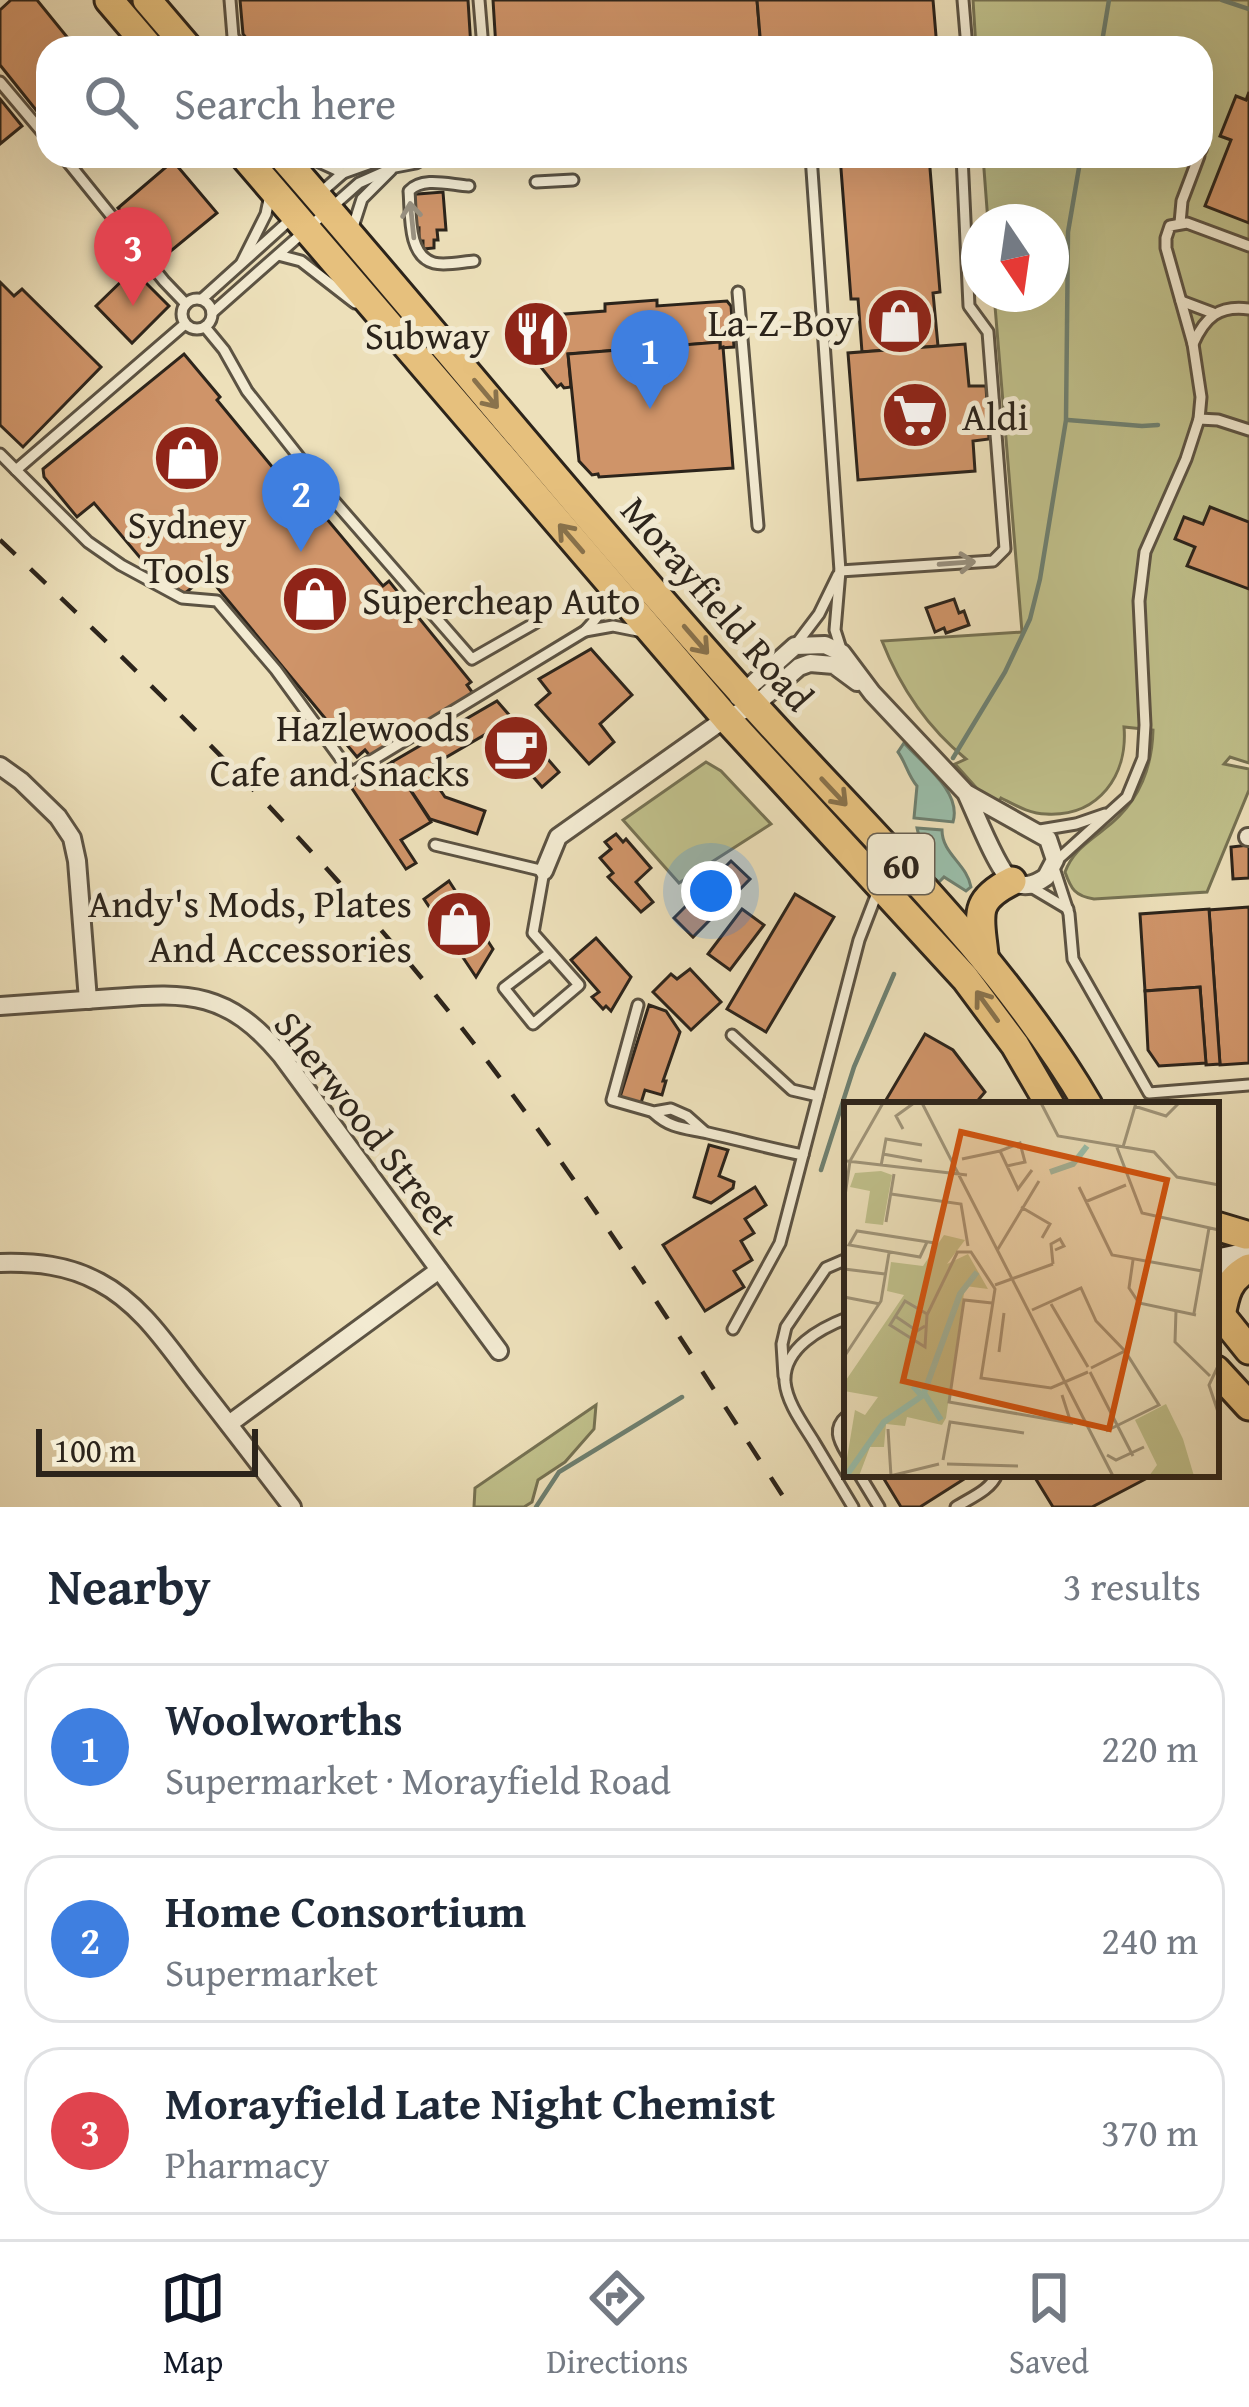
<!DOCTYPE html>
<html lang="en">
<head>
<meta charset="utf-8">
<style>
	:root { --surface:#fff; --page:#f6f6f7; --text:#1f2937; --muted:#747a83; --line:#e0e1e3; --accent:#111827 }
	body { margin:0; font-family:"Gentium Book Plus",serif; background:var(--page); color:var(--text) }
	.compass { position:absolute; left:961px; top:204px; width:108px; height:108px; border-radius:50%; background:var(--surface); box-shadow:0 12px 48px #0002; rotate:167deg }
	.scale { position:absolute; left:36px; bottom:30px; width:222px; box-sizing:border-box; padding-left:12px; border:6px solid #2c241b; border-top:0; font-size:33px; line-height:42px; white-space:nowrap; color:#2c241b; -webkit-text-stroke:9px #f3ebd2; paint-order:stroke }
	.you { position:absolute; left:711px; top:891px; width:42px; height:42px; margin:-30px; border:9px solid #fff; border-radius:50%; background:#1a73e8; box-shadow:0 0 0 18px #1a73e833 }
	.badge { display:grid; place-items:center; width:78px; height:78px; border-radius:50%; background:var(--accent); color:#fff; font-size:39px; font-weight:700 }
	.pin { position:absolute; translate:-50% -99px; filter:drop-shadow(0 3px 6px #0008) }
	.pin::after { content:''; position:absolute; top:63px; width:42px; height:36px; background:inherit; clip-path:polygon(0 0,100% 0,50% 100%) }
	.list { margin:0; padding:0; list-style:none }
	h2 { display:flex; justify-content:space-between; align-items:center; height:156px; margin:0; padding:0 48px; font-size:51px }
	h2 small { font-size:39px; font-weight:400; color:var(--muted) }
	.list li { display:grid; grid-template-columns:78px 1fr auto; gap:36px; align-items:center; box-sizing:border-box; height:168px; margin:0 24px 24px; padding:0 24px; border:3px solid var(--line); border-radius:36px }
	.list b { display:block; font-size:45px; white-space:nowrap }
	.list p { margin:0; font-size:39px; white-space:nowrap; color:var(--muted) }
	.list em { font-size:39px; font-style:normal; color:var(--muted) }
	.icon { flex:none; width:66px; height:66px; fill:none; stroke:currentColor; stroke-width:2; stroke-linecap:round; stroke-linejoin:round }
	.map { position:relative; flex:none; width:1249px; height:1507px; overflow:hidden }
	.search { position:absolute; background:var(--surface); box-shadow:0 12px 48px #0002; left:36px; right:36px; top:36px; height:132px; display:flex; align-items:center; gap:30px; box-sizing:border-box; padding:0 42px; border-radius:36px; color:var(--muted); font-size:45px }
	.sheet { height:732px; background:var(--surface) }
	nav { display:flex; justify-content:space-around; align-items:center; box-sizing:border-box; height:168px; border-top:3px solid var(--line); background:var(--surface); font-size:33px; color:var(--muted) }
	nav a { display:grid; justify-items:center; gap:6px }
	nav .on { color:var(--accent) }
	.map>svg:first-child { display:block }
	.green { fill:#c0c08b; stroke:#767253; stroke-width:3 }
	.water { fill:#9abeaa; stroke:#6e8071; stroke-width:3 }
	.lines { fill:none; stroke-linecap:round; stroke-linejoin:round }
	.stream { stroke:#6e8071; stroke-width:4.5 }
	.building { fill:#cf9469; stroke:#2c241b; stroke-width:3 }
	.service-casing { stroke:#5c5343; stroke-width:15 }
	.minor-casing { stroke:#5c5343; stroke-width:22 }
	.secondary-casing { stroke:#2c241b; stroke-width:30 }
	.primary-casing { stroke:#2c241b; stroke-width:33 }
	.service { stroke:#f3ebd2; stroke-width:9 }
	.minor { stroke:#f3ebd2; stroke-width:16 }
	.secondary { stroke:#f3ebd2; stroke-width:24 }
	.primary { stroke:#e6c07d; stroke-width:27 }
	.rail { stroke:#2c241b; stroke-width:4.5; stroke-dasharray:21 21; stroke-linecap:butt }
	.oneway { stroke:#999180 }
	.oneway2 { stroke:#89724c }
	.labels { text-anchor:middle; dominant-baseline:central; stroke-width:10; stroke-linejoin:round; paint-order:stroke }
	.shield { fill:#f3ebd2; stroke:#686052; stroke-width:3 }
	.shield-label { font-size:36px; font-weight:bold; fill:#2c241b }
	.poi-label { font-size:39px; fill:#2c241b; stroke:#f3ebd2; text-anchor:end }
	.street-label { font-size:39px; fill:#2c241b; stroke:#f3ebd2 }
	.inset-river { fill:none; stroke:#9abeaa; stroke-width:6 }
	.inset-road { fill:none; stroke:#a0957a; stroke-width:3 }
	.view { fill:#d5540e; fill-opacity:0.15; stroke:#d5540e; stroke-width:6 }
	.inset-edge { fill:none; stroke:#2c241b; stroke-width:6 }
</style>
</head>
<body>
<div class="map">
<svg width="1249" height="1507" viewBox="0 0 1249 1507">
	<rect width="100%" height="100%" fill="#ede0ba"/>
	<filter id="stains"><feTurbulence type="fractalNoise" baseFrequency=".00167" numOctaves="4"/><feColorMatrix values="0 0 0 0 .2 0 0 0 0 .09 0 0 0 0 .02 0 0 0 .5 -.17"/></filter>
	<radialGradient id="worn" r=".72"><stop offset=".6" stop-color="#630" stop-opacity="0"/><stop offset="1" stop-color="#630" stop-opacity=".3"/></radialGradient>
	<g class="green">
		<path d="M973,0H1249V763L1230,757L1224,764L1249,769V790L1207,892L1094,899C1075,896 1071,889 1065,872C1073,851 1086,844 1103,830C1136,806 1152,771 1153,730L1124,727C1128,775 1099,817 1046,814C1030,814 1015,805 1001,798L997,804L981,793L955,764L966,759C928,728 900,687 882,641L1022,632L994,294H1051V222H988L983,156H1201V48H976Z"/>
		<polygon points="706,762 721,771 771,824 679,883 623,820"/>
		<polygon points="596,1405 594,1429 565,1462 538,1480 532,1502 524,1507 474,1507 475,1488"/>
	</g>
	<g class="water">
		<path d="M904,743C923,764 962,792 953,822L914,818L917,786C908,776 906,763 898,752Z"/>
		<path d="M917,828L942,830C942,854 967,864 971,887L966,891L944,877L939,882C920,869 928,863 922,845C921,839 918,834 917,828Z"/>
	</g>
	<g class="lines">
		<g class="stream">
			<polyline points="1222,0 1249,9"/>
			<polyline points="1101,48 1109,0"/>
			<polyline points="1068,420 1142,426 1158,425"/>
			<polyline points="953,758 1005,672 1030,619 1040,579 1066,420 1068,232 1081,156"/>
			<polyline points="821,1170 854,1067 894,974"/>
			<polyline points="536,1507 559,1472 682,1397"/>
		</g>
	</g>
	<g class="building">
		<polygon points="11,0 37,0 76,48 48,48 48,116 44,120 0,65 0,10"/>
		<polygon points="240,0 468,0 471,48 254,48 243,34"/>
		<polygon points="493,0 757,0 761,48 496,48"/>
		<polygon points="757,0 933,0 937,48 761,48"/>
		<polygon points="1249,92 1249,223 1205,206 1231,140 1220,136 1236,96 1246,100"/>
		<polygon points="0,99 22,126 0,144"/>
		<polygon points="840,156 929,156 940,292 933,293 938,346 862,352 858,299 851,299"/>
		<polygon points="173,161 217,213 161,259 118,208"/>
		<polygon points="443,192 446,230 437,230 438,240 434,240 434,248 423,249 423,241 419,241 419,228 407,229 405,195"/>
		<polygon points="133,270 169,306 132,343 96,306"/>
		<polygon points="0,282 14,296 22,289 101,367 23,447 0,425"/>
		<polygon points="657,300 657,306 727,301 731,306 734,347 720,348 720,342 568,354 571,387 564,388 561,384 557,387 514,334 512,318 605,311 605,304"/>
		<polygon points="720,342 720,348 723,347 733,468 599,477 598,474 592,475 579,461 568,354"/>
		<polygon points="965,344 969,386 986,386 989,439 973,441 975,471 858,480 848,353"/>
		<polygon points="184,354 220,397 217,400 283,480 290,475 383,586 389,581 471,682 467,685 475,696 371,757 365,750 357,757 207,575 183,595 160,567 153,573 94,503 77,517 44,477 43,469"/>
		<polygon points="1210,507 1249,522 1249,589 1187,566 1195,547 1175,539 1184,517 1203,524"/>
		<polygon points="954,599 959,613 964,611 969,625 946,633 944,628 935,632 926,608"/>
		<polygon points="591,649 632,695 600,724 614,742 589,764 536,705 550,693 539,679"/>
		<polygon points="497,701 559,772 542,787 493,730 426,769 445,797 485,811 477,834 430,819 392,762"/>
		<polygon points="392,762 431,822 401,840 416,863 406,869 351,787"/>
		<polygon points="616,834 623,842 626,839 651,868 636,882 653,902 641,912 608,877 613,873 600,858 611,849 605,842"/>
		<polygon points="1249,845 1249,878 1233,879 1231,847"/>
		<polygon points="731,861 750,879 693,937 674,918"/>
		<polygon points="449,881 493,949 476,977 424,899"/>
		<polygon points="795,894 834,917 766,1032 727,1009"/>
		<polygon points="1249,907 1249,1063 1220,1065 1209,910"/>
		<polygon points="742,909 764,925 730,970 708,954"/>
		<polygon points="1209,909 1220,1064 1206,1065 1200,987 1145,991 1140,914"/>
		<polygon points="596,938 631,977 611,1011 606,1006 603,1009 592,997 599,992 571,960"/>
		<polygon points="690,969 721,1002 691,1030 653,992 671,974 677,979"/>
		<polygon points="1200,987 1206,1063 1159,1066 1148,1050 1145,991"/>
		<polygon points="649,1005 666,1011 680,1032 663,1081 666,1081 662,1095 645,1090 641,1103 620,1097"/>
		<polygon points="925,1034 953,1050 985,1092 974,1105 883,1105"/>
		<polygon points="709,1145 728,1150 719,1176 734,1182 733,1188 711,1203 694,1197"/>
		<polygon points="755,1187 766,1205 745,1219 754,1233 741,1241 752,1260 734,1271 744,1287 705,1311 663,1245"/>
		<polygon points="881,1474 972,1474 920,1507 901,1507"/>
		<polygon points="1038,1474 1155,1474 1092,1507 1053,1507 1034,1476"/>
	</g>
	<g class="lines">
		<defs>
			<g id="service">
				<polyline points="230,0 233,37 243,48"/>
				<polyline points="479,0 483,48"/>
				<polyline points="963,0 967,48"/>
				<polyline points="0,82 48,139"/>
				<polyline points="1201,150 1202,147"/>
				<polyline points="63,156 164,281 186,304"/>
				<polyline points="306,156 343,173"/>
				<polyline points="811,156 840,571 835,630 842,652"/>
				<polyline points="536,182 573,180"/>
				<path d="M469,186C450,185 423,176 409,191C411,212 407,256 434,263C445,266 462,262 474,261"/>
				<polyline points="318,195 343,173 391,156"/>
				<polyline points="1180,223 1182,201 1199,156"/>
				<polyline points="352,230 362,199 391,170"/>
				<polyline points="278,255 301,261 355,303"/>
				<polyline points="242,262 266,214 270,195"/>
				<polyline points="738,292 758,526"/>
				<circle cx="197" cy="314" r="15"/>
				<polyline points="202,299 292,218"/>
				<polyline points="1181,301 1213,313"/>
				<polyline points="212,313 359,183 395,167 416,163 429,156"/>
				<polyline points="205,327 224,350 247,391 329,495 472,659 535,623"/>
				<path d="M1193,344C1205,317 1219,305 1249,309"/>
				<polyline points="1199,419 1218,420 1249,430"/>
				<polyline points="0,454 16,470 185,324"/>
				<path d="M16,470L88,542L121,565L182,598L217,601L276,670L351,773L585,631C597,618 606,609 607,590"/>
				<polyline points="840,571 993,561 1005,549 988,332 969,306 962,156"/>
				<polyline points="585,631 613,626 638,631"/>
				<polyline points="797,643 819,614 838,575"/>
				<polyline points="1040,830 1076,824 1105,814"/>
				<polyline points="435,845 544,871 533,933 579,985 533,1024 504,988 550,953"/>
				<polyline points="1054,863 1127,797 1143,758 1145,725 1139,601 1145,552 1186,459 1199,419 1201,397 1193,344 1166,248 1166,238 1170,226 1187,223 1249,246"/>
				<polyline points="1054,868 1069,914 1073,959 1149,1093 1249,1085"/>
				<polyline points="1031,887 1068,909"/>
				<polyline points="638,1005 612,1100 654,1112 671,1109 687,1116 705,1132"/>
				<polyline points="732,1035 792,1090 818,1096"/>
				<path d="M654,1113C671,1129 686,1128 708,1133C740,1140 771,1149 803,1155"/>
				<path d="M847,1318C821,1328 783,1348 785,1382C787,1403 803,1424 814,1442C827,1464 840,1485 853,1507"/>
				<polyline points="733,1329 780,1243 859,940 879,888"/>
				<polyline points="784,1376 782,1344 786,1327 826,1268 847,1259"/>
				<path d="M847,1416C833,1428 838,1439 847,1454"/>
				<polyline points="859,1474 879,1507"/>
				<path d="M956,1507C970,1498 991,1490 997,1474"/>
			</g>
			<g id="minor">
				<path d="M738,697L795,646L825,645L842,653L872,693L966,793L1048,839L1055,860L1046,877C1035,885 1023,889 1011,880C997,869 975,812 966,793"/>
				<polyline points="0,766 21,781 58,817 72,838 77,861 88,1000"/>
				<polyline points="1248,837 1249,837"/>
				<polyline points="544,871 558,837 726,718 754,706 799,667 810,663 834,665 857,682"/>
				<path d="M0,1006C38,1003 75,1001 113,998C190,992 228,992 281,1055L499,1351"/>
				<path d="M0,1263C35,1262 68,1265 99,1282C141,1304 167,1345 195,1381C228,1423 260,1465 292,1507"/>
				<polyline points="229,1424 439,1270"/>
			</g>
			<polyline id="secondary" points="1216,1262 1249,1255"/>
			<g id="primary">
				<polyline points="109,0 150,48"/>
				<polyline points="147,0 188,48"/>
				<polyline points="244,156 726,718 965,978 1015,1045 1050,1105"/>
				<path d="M282,156C435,332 582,514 738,688C859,824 995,947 1088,1105"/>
				<path d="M984,955C980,915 972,901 1012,881"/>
				<polyline points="1216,1226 1246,1235"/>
				<polyline points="1216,1309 1249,1350"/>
				<path d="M1221,1316C1225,1294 1228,1279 1249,1268"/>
				<polyline points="1216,1370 1249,1406"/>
			</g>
		</defs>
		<use href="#service" class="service-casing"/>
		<use href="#minor" class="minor-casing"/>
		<use href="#secondary" class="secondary-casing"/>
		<use href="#primary" class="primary-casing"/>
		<use href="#service" class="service"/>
		<use href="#minor" class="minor"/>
		<use href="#secondary" class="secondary"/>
		<use href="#primary" class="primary"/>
		<path class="rail" d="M0,540C143,675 283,813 410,964C552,1134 670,1322 790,1507"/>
	</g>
	<defs><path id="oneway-shaft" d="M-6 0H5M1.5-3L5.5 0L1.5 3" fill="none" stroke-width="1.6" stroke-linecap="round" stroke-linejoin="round" transform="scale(3)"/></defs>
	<g class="oneway">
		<use href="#oneway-shaft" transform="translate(412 220) rotate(-96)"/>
		<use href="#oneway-shaft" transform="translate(957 563) rotate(-4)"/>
	</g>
	<g class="oneway2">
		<use href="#oneway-shaft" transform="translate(486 394) rotate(50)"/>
		<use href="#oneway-shaft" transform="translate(571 538) rotate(-131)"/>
		<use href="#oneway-shaft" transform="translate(696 640) rotate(49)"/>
		<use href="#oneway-shaft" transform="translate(834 792) rotate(47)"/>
		<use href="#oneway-shaft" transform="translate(987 1006) rotate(-126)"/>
	</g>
	<defs>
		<symbol id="shop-disc" viewBox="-11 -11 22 22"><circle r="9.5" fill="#8f2418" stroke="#f3ebd2"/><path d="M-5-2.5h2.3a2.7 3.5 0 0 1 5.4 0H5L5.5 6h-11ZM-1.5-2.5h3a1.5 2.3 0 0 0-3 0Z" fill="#fff"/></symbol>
		<symbol id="restaurant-disc" viewBox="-11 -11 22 22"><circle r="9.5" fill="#8f2418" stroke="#f3ebd2"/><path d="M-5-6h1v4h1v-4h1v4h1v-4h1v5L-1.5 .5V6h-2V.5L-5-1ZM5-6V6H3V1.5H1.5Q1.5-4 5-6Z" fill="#fff"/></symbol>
		<symbol id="supermarket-disc" viewBox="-11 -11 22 22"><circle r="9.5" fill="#8f2418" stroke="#f3ebd2"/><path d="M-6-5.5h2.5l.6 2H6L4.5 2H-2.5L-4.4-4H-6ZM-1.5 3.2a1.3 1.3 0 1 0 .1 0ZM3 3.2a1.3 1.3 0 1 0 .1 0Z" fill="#fff"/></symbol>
		<symbol id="cafe-disc" viewBox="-11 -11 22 22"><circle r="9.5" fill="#8f2418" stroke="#f3ebd2"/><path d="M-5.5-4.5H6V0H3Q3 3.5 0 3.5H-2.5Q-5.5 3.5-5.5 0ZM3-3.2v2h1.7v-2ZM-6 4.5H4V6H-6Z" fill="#fff"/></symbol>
	</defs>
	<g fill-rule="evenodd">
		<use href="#shop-disc" x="862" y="283" width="76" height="76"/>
		<use href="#restaurant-disc" x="498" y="296" width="76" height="76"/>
		<use href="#supermarket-disc" x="877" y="377" width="76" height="76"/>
		<use href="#shop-disc" x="149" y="420" width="76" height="76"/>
		<use href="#shop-disc" x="277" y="561" width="76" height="76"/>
		<use href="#cafe-disc" x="478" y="710" width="76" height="76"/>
		<use href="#shop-disc" x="421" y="886" width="76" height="76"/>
	</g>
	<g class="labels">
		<rect class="shield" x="868" y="834" width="66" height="60" rx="9"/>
		<g class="shield-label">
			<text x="901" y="864">60</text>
		</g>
		<g class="poi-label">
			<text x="854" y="321">La-Z-Boy</text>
			<text x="490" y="334">Subway</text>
			<text x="962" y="415" text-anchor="start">Aldi</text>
			<text x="187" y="523" text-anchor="middle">Sydney<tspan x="187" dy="45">Tools</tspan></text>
			<text x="362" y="599" text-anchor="start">Supercheap Auto</text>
			<text x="470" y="726">Hazlewoods<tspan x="470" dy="45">Cafe and Snacks</tspan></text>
			<text x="412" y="902">Andy's Mods, Plates<tspan x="412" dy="45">And Accessories</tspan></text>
		</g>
		<g class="street-label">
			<text transform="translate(718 603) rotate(49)">Morayfield Road</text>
			<text transform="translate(367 1122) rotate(52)">Sherwood Street</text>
		</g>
	</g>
	<g transform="translate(844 1102)">
		<rect width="375" height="375" fill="#ede0ba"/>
		<path d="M37,69L48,73L39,123L21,121L26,89L6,85L11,71ZM100,133L121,138L103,162L124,152L144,187L121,184L102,316L98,323L63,315L61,324L42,322L40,345H26L15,374H0L11,308L21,313L34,295L0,289V281L60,193L43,189L47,160L79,164ZM322,302L339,337L350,374H305L313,363L291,318Z" fill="#c0c08b"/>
		<path class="inset-river" d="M206,70L229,62L243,44M97,318L80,291L116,192L133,170M2,374L40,320L78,294L69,284"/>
		<path class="inset-road" d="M78,1L269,374M197,1L214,34L310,50L333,75L375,83M290,4L322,14L335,1M59,27L52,14L70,1M272,43L298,111L375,128M279,45L292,1M156,49L176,41L181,60L163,64M39,52L78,59M118,57L156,49L174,87L188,68M3,59L123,73M37,64L42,37L78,43M235,85L268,153L358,169M47,92L117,102L124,144M241,100L282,83M0,101L6,59L39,1M177,105L206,122L198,136M42,120L50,72M83,140L76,155L5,143L13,129L91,141M154,147L195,79M113,150H127L151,187L137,276L207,286L244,270M289,158L285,186L295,201L352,213M209,162L207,142L216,137L220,144L211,148M0,167L41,172M151,183L209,162M0,195L36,202M148,201L120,198L105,300L227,321L218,293M207,202L244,265M188,208L237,186L252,219L281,249M332,209L331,240L366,274M350,211L365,126M83,212L61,199L46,223L81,245L83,213L114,149M51,214L73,229L81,224M155,250L160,211M0,255L37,199L45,151M375,262L365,283L375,313M247,266L281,249L315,303L262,329M246,270L289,354M44,327L47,374M263,353L272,358L300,345M99,358L106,320L180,331M103,362L174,364M46,374L95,362"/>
		<path class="view" d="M117,30L323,78L265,327L59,279Z"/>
		<rect width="375" height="375" class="inset-edge"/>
	</g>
	<rect width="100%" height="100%" filter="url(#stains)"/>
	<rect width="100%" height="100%" fill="url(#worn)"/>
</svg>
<svg class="compass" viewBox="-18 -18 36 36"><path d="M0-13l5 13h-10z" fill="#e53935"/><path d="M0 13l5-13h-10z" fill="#747a83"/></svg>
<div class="scale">100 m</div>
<div class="you"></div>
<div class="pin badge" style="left:650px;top:409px;background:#3f7fe0">1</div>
<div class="pin badge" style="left:301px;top:552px;background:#3f7fe0">2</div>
<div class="pin badge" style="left:133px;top:306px;background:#e0444e">3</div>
<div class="search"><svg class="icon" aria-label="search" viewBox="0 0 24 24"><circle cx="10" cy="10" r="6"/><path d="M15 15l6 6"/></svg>Search here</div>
</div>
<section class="sheet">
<h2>Nearby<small>3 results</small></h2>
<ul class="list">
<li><span class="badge" style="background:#3f7fe0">1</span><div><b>Woolworths</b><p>Supermarket · Morayfield Road</p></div><em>220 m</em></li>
<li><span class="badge" style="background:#3f7fe0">2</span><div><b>Home Consortium</b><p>Supermarket</p></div><em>240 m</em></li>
<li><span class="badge" style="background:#e0444e">3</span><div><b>Morayfield Late Night Chemist</b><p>Pharmacy</p></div><em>370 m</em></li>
</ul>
</section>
<nav>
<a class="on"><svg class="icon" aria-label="map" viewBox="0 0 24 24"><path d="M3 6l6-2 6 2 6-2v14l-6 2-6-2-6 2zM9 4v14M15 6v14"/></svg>Map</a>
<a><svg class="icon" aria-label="directions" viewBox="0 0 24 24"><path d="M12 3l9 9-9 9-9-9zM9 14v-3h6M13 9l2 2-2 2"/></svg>Directions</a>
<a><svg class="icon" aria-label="saved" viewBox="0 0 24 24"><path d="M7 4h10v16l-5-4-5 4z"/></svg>Saved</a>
</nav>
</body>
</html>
